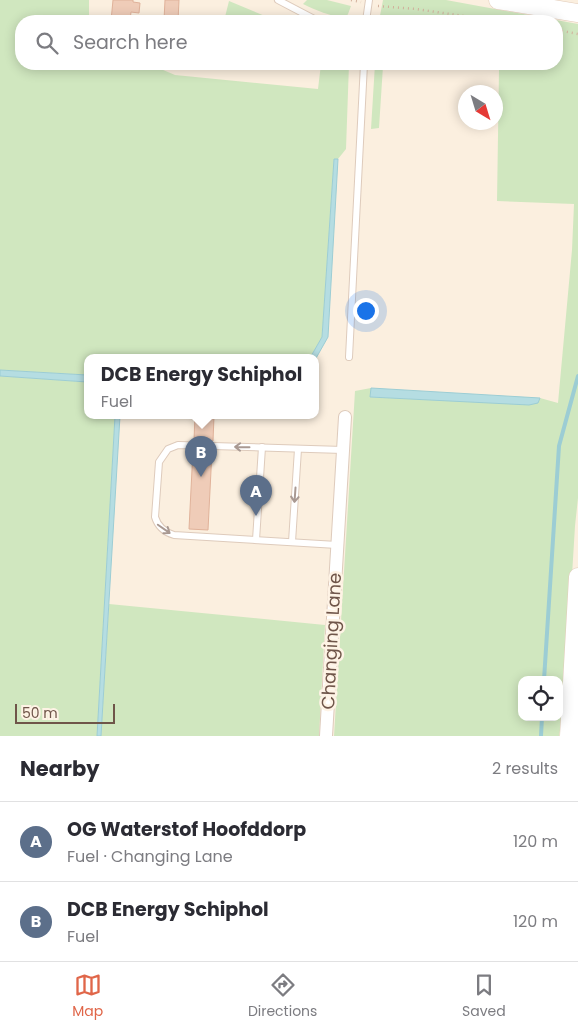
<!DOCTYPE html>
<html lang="en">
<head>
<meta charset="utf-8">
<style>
	:root { --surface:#fff; --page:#f2f2f3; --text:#2b2b33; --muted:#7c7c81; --line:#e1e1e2; --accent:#e06649 }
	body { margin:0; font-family:Poppins,sans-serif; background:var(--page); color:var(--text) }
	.controls { position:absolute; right:15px; bottom:15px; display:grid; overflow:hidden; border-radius:10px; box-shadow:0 2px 12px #0003 }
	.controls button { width:45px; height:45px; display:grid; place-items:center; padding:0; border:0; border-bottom:1px solid var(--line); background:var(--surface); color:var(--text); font:25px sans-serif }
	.compass { position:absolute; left:458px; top:85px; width:45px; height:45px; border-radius:50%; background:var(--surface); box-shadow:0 2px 12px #0003; rotate:142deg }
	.scale { position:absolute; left:15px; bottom:12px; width:100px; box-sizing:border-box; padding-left:5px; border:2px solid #6f5549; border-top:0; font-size:14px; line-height:18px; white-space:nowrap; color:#6f5549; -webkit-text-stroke:4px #fef3e5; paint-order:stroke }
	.you { position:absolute; left:365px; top:310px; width:18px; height:18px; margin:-12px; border:4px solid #fff; border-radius:50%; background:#1a73e8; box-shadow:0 0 0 8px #1a73e833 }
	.badge { display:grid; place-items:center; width:32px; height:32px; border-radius:50%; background:var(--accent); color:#fff; font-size:16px; font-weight:700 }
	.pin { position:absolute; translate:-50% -41px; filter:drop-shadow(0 1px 2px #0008) }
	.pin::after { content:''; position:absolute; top:26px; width:18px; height:15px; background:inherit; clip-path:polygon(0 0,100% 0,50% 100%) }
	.popup { position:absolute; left:84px; top:354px; width:235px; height:65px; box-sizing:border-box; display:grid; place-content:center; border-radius:10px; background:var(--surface); filter:drop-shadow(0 1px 4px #0005); font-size:16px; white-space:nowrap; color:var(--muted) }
	.popup b { font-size:19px; color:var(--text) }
	.popup::after { content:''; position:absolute; left:50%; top:100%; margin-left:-10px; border:10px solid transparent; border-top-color:var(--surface) }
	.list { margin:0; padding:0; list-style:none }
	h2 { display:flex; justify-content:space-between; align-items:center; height:65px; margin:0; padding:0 20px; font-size:21px }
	h2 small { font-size:16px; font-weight:400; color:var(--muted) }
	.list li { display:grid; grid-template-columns:32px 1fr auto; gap:15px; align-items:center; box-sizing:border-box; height:80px; padding:0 20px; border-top:1px solid var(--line) }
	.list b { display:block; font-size:19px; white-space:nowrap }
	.list p { margin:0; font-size:16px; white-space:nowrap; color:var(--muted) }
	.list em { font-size:16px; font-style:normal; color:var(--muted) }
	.icon { flex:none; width:28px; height:28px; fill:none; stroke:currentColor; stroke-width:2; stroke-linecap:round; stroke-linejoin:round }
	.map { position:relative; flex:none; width:578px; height:736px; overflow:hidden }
	.search { position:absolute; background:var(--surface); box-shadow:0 2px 12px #0003; left:15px; right:15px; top:15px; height:55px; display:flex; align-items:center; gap:12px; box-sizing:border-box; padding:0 18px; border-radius:20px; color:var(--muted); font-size:19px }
	.sheet { height:225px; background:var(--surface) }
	nav { display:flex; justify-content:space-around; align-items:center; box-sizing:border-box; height:70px; border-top:1px solid var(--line); background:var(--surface); font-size:14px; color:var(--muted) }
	nav a { display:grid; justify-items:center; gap:2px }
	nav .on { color:var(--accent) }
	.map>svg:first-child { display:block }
	.green { fill:#d0e7bf; fill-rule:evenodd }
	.water { fill:#b5dde2; stroke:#9ccdd4 }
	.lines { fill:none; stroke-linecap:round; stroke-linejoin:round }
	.stream { stroke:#9ccdd4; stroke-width:4 }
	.building { fill:#efccb8; stroke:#e0b29a }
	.lane-casing { stroke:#decbbc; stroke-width:8 }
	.street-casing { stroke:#decbbc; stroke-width:14 }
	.secondary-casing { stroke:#e2ccba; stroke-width:19 }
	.path { stroke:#d3b09c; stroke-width:2.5; stroke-dasharray:1 4; stroke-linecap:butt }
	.lane { stroke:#fff; stroke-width:6 }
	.street { stroke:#fff; stroke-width:12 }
	.secondary { stroke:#fff; stroke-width:18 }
	.oneway { stroke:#a99992 }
	.labels { text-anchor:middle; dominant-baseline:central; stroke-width:5; stroke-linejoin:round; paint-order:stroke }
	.street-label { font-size:18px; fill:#6f5549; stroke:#fef3e5 }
</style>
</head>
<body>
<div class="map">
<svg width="578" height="736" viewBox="0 0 578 736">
	<rect width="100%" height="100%" fill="#fbefdf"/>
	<g class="green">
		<polygon points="0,0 89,0 89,21 21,21 21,64 149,64 175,75 318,89 321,64 349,64 346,149 338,159 334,159 322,337 310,358 87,358 87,375 0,370"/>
		<path d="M307,0H327L351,6L348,14L345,19C329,15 317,11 303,4Z"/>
		<path d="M383,0H446L578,24V498L575,526L564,707L559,736H334L355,391L371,388L370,397L538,403L540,398L558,403L572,250L574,204L497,201L499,70L383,66L379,128L371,129L375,64H557V21H379ZM522,680H559V717H522Z"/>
		<polygon points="229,1 277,21 224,21"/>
		<polygon points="0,376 87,382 87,416 115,416 97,736 0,736"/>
		<polygon points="109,604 325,625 319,736 101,736"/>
	</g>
	<g class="water">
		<polygon points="334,159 338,159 328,337 315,360 315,358 310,358 322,337"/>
		<polygon points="0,370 87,375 87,382 0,376"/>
		<polygon points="371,388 540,398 538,403 529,405 370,397"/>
		<polygon points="115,416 120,416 101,736 97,736"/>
	</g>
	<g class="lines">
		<g class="stream">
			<polyline points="544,680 559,446 578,376"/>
			<polyline points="541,736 542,717"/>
		</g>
	</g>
	<g class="building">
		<polygon points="113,0 133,0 133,2 140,3 139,13 131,12 130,21 111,21"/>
		<polygon points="165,0 179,0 178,21 164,20"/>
		<polygon points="195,416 214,416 213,441 194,440"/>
		<polygon points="193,450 212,451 208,530 189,529"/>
	</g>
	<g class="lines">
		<defs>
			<g id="lane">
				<polyline points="278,0 318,21"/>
				<polyline points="366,21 369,0"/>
				<polyline points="349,357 364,64"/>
				<polyline points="256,540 262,447"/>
				<polyline points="292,542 298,449"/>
				<path d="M337,545L174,535C164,532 158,527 155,517L159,462L168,449L178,445L343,450"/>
			</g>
			<polyline id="street" points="326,736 345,417"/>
			<g id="secondary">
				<polyline points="498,0 578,13"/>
				<polyline points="569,736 578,577"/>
			</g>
		</defs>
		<use href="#lane" class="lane-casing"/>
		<use href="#street" class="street-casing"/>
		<use href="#secondary" class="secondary-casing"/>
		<g class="path">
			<polyline points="351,0 361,2"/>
			<polyline points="378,6 416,9 498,21"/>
			<polyline points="557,30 578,34"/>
		</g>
		<use href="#lane" class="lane"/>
		<use href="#street" class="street"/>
		<use href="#secondary" class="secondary"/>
	</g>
	<defs><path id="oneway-shaft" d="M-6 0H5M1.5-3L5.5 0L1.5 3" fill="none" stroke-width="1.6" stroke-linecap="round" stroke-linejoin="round" transform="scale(1.25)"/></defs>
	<g class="oneway">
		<use href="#oneway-shaft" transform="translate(242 447) rotate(-179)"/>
		<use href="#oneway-shaft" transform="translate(295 495) rotate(94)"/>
		<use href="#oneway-shaft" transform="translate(164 529) rotate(35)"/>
	</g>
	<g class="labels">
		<g class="street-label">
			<text transform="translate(331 641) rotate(-87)">Changing Lane</text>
		</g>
	</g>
</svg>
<div class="controls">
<button><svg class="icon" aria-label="locate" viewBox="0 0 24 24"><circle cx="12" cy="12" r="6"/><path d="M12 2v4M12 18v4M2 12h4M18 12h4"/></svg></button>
</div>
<svg class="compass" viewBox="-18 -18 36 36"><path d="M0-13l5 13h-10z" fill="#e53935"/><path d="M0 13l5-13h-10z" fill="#7c7c81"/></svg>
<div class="scale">50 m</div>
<div class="you"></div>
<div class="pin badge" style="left:256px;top:516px;background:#5c6f8a">A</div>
<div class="pin badge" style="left:201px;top:477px;background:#5c6f8a">B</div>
<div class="popup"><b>DCB Energy Schiphol</b>Fuel</div>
<div class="search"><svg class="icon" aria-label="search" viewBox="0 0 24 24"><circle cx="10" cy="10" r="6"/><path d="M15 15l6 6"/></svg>Search here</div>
</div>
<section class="sheet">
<h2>Nearby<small>2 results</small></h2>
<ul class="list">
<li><span class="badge" style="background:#5c6f8a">A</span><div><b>OG Waterstof Hoofddorp</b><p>Fuel · Changing Lane</p></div><em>120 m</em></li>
<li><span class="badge" style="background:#5c6f8a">B</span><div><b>DCB Energy Schiphol</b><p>Fuel</p></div><em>120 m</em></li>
</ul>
</section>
<nav>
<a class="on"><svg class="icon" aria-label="map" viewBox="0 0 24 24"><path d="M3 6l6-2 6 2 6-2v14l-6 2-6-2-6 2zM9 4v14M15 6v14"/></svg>Map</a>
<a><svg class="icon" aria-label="directions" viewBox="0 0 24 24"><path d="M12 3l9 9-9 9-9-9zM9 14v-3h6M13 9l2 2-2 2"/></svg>Directions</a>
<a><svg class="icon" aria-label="saved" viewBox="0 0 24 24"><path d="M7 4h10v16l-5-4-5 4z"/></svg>Saved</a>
</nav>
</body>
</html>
